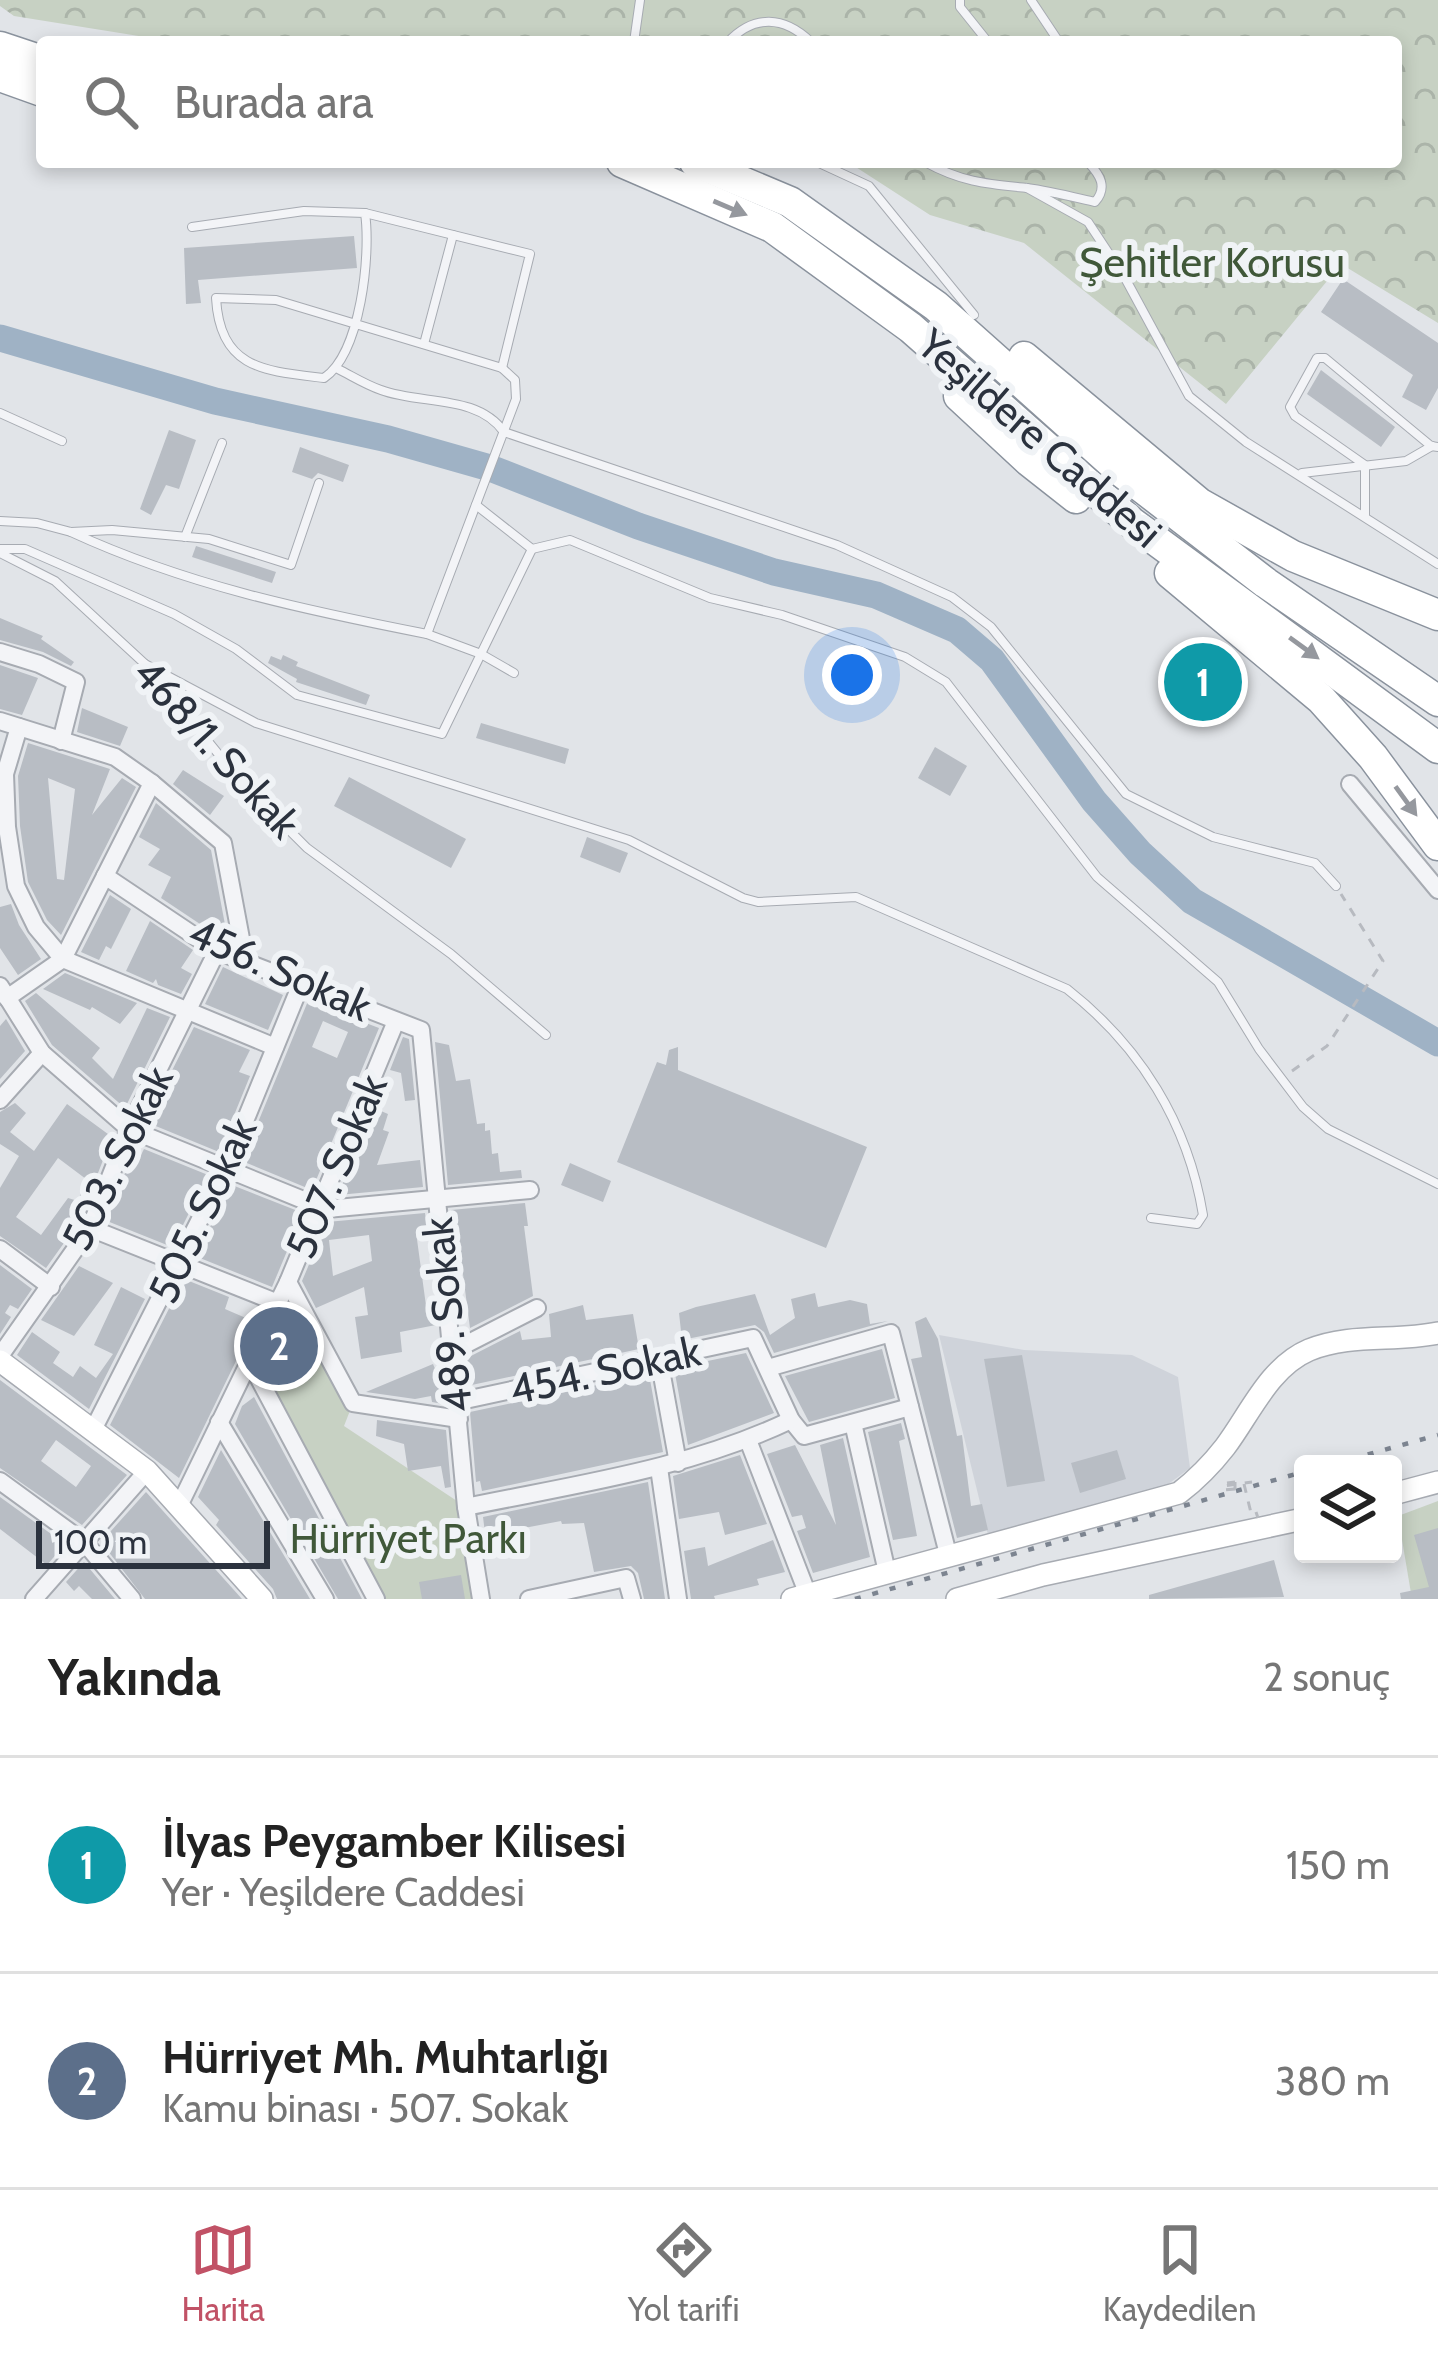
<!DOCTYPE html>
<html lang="tr">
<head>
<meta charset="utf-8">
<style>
	:root { --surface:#fff; --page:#f6f6f6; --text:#222; --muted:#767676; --line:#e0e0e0; --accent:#c15266 }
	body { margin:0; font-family:Cabin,sans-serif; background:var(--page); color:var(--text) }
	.controls { position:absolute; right:36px; bottom:36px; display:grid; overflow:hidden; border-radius:12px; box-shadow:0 6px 18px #0003 }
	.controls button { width:108px; height:108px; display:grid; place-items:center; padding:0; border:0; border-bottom:3px solid var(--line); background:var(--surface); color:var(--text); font:60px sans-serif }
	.scale { position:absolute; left:36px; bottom:30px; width:234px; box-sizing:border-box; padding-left:12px; border:6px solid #2b323e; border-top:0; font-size:33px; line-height:42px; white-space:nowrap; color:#2b323e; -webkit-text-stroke:9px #f0f3f6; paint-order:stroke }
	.you { position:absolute; left:852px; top:675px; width:42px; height:42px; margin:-30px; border:9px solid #fff; border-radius:50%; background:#1a73e8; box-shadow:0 0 0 18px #1a73e833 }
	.badge { display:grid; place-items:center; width:78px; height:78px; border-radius:50%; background:var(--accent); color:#fff; font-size:39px; font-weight:700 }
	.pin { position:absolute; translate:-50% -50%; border:6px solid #fff; box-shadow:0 3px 12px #0006 }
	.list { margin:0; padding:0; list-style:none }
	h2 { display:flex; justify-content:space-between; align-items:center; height:156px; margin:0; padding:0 48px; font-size:51px }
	h2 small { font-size:39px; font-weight:400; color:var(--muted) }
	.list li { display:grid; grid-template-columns:78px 1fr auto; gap:36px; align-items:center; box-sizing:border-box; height:216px; padding:0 48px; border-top:3px solid var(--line) }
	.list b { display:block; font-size:45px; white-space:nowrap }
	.list p { margin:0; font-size:39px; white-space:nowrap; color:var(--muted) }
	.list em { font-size:39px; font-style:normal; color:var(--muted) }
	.icon { flex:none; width:66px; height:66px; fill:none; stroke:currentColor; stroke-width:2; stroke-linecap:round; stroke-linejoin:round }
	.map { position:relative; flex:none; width:1438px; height:1599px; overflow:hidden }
	.search { position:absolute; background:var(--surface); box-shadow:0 6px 18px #0003; left:36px; right:36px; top:36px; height:132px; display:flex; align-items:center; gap:30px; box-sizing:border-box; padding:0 42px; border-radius:12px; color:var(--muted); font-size:45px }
	.sheet { height:588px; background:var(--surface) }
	nav { display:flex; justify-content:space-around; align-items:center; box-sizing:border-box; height:168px; border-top:3px solid var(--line); background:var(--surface); font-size:33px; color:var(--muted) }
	nav a { display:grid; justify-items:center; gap:6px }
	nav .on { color:var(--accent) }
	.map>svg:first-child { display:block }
	.built { fill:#cfd3da }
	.forest { fill:url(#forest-crowns) }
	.park { fill:#c7d1c3 }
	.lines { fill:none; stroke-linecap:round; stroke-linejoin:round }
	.river { stroke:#9fb2c5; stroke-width:27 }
	.building { fill:#b8bdc4; fill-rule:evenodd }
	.lane-casing { stroke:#a7abb2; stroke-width:10 }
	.street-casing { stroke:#a7abb2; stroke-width:20 }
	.secondary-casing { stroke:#a7abb2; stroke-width:24 }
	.highway-casing { stroke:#8a929d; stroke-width:33 }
	.path { stroke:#b7bac0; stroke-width:3; stroke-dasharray:9 9; stroke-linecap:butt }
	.lane { stroke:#f3f4f7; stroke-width:8 }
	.street { stroke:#f3f4f7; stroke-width:16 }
	.secondary { stroke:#fff; stroke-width:21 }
	.highway { stroke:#fff; stroke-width:30 }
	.rail { stroke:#7c8490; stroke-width:4.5; stroke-dasharray:6 12; stroke-linecap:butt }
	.path-bridge { stroke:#b7bac0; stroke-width:3; stroke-dasharray:9 9; stroke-linecap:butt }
	.oneway { fill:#95989e }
	.labels { text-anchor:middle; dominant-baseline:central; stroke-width:12; stroke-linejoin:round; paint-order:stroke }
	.park-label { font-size:42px; fill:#405839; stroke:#f0f3f6 }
	.street-label { font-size:42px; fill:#2b323e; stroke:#f0f3f6 }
</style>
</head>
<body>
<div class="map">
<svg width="1438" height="1599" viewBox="0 0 1438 1599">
	<defs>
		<pattern id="forest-crowns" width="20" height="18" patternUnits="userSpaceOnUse" patternTransform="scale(3)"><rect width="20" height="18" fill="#c7d1c3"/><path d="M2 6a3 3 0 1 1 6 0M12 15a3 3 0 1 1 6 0" fill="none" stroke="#abb4a9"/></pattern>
	</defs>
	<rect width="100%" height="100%" fill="#e1e4e8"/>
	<polygon class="built" points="939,1335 1024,1350 1132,1355 1178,1377 1190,1468 1163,1488 988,1535"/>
	<polygon class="forest" points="0,0 1438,0 1438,323 1341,264 1226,404 1024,243 930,215 848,162 1396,162 1396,42 176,42 14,16 0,6"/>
	<g class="park">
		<polygon points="288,1282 353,1403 344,1426 466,1507 481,1599 374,1599 249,1360"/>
		<polygon points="1438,1501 1438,1599 1412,1599 1398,1516"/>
	</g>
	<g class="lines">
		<polyline class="river" points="0,338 215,401 388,439 490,468 638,526 774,572 876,595 957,630 992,660 1094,801 1140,853 1192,901 1438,1043"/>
	</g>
	<g class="building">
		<polygon points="354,236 357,268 198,280 201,303 186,304 184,248"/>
		<polygon points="1343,279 1438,343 1438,388 1426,410 1402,397 1413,375 1321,312"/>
		<polygon points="1321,370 1395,427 1381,447 1307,394"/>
		<polygon points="169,430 196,440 179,489 166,485 151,515 140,509"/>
		<polygon points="300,447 349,465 343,482 318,473 312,479 292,472"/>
		<polygon points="196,546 276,572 272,583 192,557"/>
		<polygon points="0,618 43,636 41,639 74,662 71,666 43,652 0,640"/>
		<polygon points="283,655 298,662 296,666 370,695 366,705 296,682 297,679 268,663 271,656 281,660"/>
		<polygon points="1195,658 1219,663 1210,705 1186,700"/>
		<polygon points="0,665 38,678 22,715 0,709"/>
		<polygon points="82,708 128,727 120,746 77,732"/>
		<polygon points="481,723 569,749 565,764 476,738"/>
		<path d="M28,743L110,769L92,815L122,778L136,787L61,935L47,920L28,882L20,826L18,776ZM48,778L75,789L64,880L57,879Z"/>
		<polygon points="935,747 967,766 950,796 918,778"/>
		<polygon points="183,770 224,796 210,815 173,784"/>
		<polygon points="349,777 466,839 451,868 334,806"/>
		<polygon points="156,803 211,850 226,930 221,938 161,898 171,877 148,865 160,849 139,837"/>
		<polygon points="587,837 628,853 620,873 580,857"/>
		<polygon points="110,895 131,909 111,949 106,946 99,960 81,952"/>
		<polygon points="11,904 19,925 41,959 18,975 0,948 0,907"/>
		<polygon points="150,921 193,950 181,968 192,974 181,994 158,985 156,979 153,983 126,971"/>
		<polygon points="223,967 283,995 268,1030 205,1004"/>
		<polygon points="65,973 137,1003 120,1024 92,1007 90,1010 43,989"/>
		<polygon points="36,993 100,1048 92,1058 113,1079 147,1008 170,1017 125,1108 52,1045 25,1001"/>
		<path d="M308,1001L379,1028L312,1190L242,1161ZM323,1021L348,1032L337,1058L312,1047Z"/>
		<polygon points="6,1019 25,1051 0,1079 0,1026"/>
		<polygon points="194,1027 250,1050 239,1072 250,1076 219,1152 146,1122"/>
		<polygon points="403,1037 409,1039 415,1100 405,1101 401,1073 390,1070"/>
		<polygon points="435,1042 449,1045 456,1081 470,1079 477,1124 485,1123 485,1131 490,1130 492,1154 498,1153 500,1172 521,1170 522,1178 448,1185"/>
		<polygon points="678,1047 678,1070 867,1147 826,1248 617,1162 657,1062 666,1065 669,1050"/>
		<path d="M15,1103L26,1113L10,1132L34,1151L67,1104L112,1137L79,1222L46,1268L0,1236V1188L19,1156L0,1144V1112ZM58,1158L86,1179L78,1201L68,1198L41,1235L16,1217Z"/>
		<polygon points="374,1108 388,1114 383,1130 389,1132 377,1165 420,1160 423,1187 338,1195"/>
		<polygon points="144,1149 208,1175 172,1247 107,1221 133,1152 140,1157"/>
		<polygon points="570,1163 611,1181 603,1202 561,1185"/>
		<polygon points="232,1185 303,1213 272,1287 195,1256"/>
		<polygon points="525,1203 528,1226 524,1226 533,1296 470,1328 457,1228 453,1228 451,1210"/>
		<path d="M425,1213L427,1231L416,1232L427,1313L435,1312L436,1325L400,1332L402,1352L361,1359L355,1317L368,1315L364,1287L316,1308L302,1281L327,1222ZM369,1235L372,1261L333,1276L329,1240Z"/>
		<polygon points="0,1265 32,1289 18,1309 10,1305 5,1313 11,1317 0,1334"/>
		<polygon points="79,1266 113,1283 74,1336 41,1320"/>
		<polygon points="184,1279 229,1297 225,1309 255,1322 179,1478 110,1425"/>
		<polygon points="121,1287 145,1299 89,1409 17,1355 32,1332 60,1352 53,1363 73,1377 80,1366 96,1378 113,1354 94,1345"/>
		<polygon points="815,1293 818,1307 850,1300 867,1304 870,1324 888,1321 774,1353 764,1332 755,1325 682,1340 679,1313 696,1307 755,1294 770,1335 795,1318 791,1299"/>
		<polygon points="583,1305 586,1320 633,1314 639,1349 467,1386 465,1359 520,1331 522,1340 551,1337 549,1314"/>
		<polygon points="926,1317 938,1339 957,1436 962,1435 971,1506 982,1504 988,1530 957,1538 911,1359 922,1357 915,1322"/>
		<polygon points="882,1349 895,1398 809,1422 785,1376"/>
		<polygon points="746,1353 774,1413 688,1445 674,1368"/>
		<polygon points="1022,1355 1045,1481 1007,1487 984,1359"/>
		<polygon points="433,1364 441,1383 443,1404 432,1402 431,1396 415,1399 366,1392"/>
		<polygon points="649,1374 663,1452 482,1491 480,1481 476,1482 470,1412"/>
		<path d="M0,1380L127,1475L82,1525L0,1468ZM56,1440L91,1466L76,1487L41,1461Z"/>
		<polygon points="254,1397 362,1599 338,1599 235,1424 242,1406"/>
		<polygon points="377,1420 446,1430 451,1487 445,1488 441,1466 408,1471 404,1444 376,1436"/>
		<polygon points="901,1423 905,1439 899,1441 917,1536 893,1540 868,1432"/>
		<polygon points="843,1438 870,1557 813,1573 797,1531 806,1528 802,1515 792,1517 767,1454 795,1445 836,1525 820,1445"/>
		<polygon points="221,1450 310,1599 277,1599 273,1589 216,1525 219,1520 198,1497"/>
		<polygon points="1117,1450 1126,1479 1080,1493 1071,1463"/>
		<polygon points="740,1455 767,1524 725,1535 719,1512 679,1519 673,1476"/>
		<polygon points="648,1482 665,1599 644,1599 638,1573 631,1566 594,1572 584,1523 562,1524 561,1521 524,1528 527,1542 487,1549 483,1517"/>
		<polygon points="146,1492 242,1599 145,1599 101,1542"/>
		<polygon points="0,1497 65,1544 47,1565 0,1529"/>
		<polygon points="1438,1528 1438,1599 1401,1599 1400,1593 1429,1587 1414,1535"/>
		<polygon points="773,1540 785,1572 757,1579 759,1585 714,1596 715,1599 691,1599 684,1551 705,1547 708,1566"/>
		<polygon points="1274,1560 1284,1597 1149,1599 1149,1595"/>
		<polygon points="84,1562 115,1599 92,1599 79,1586 74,1591 66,1582"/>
		<polygon points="461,1575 465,1599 422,1599 419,1582"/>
	</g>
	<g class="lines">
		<defs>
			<g id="lane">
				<polyline points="960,0 960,7 988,42"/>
				<polyline points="1031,0 1059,42"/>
				<polyline points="634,42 640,0"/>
				<path d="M728,42C754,14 784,16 811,42"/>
				<polyline points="817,162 869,186 974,315"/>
				<path d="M925,162C961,182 987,184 1027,188C1050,191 1073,197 1095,202C1108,187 1100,175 1088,162"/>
				<polyline points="1027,188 1088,222 1125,278 1189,396 1246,442 1438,564"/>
				<polyline points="365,213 530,254 502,368"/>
				<polyline points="424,344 453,235"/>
				<path d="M338,369C352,376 366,385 381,390C421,405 477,394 504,432L837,545L952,597L991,627L1126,794L1213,837L1315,863L1336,886"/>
				<polyline points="0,413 62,441"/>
				<polyline points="1302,473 1406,461 1432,446"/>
				<polyline points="476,505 532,549 570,540 710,598 782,615 905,657 946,682 1097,877 1218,982 1259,1049 1303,1107 1328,1129 1438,1184"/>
				<polyline points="1365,516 1365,465 1295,416 1290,407 1317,358 1325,358 1431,446 1438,447"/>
				<polyline points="0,521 37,523 71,532 112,530 209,539 291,565 319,483"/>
				<path d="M71,532C186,585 304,610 427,634L516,399L515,380L502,368L276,300L216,298C220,369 264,371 324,378C361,353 371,254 365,213L304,211L192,227"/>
				<polyline points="185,537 222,443"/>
				<polyline points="0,549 25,549 174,614 236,649 297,695 442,734 532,549"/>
				<polyline points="0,553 55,581 145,664 242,783 307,848 451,954 546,1035"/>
				<polyline points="427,634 481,654 514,673"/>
				<path d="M145,664L256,723L629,840L743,898L758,902L856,897L1067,989C1140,1046 1188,1123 1203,1215L1197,1224L1151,1218"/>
			</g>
			<g id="street">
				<polyline points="0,652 39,664 76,682 61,741"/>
				<polyline points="0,721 115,757 152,783 223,843 245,960"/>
				<polyline points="19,727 5,774 7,827 16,886 36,927 63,959 275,1047"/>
				<polyline points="1350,784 1438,890"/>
				<polyline points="105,876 217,951 421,1030 466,1507 481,1599"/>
				<polyline points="0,986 42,1053 129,1129 318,1206"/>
				<polyline points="7,998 63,959 152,783"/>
				<polyline points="0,1100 42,1053"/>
				<polyline points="316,1210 530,1190"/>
				<polyline points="90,1228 278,1303"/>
				<polyline points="0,1249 51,1287"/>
				<polyline points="288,1282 353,1403 459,1419"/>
				<polyline points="451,1352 537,1308"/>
				<polyline points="0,1356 90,1228 129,1129 217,951"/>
				<polyline points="659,1359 678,1463"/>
				<polyline points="249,1360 376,1599"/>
				<polyline points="768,1368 891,1333 948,1554"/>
				<polyline points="456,1402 753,1338 791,1420 804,1436 910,1407"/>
				<polyline points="219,1422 325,1599"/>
				<polyline points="853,1423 887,1572"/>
				<polyline points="93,1430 225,1170 301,984"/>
				<polyline points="748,1440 808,1595"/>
				<polyline points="659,1468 678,1599"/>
				<polyline points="0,1481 85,1543 132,1599"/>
				<polyline points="180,1504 288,1282 396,1021"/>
				<path d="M466,1507C577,1484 688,1469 791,1420"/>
				<polyline points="34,1599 147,1471"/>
				<polyline points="529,1599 626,1578 632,1599"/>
			</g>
			<g id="secondary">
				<polyline points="0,1361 147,1471 262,1599"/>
				<polyline points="1393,1494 1438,1482"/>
				<path d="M792,1599L1179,1493C1196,1480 1211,1465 1225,1447C1250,1414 1269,1367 1309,1350C1350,1333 1396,1342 1438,1333"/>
				<polyline points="957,1599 1043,1575 1303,1519"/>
			</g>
			<g id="highway">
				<polyline points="0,47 42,61"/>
				<polyline points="0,76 42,91"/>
				<polyline points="622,162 772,227 911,328 1131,522 1438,748"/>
				<polyline points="695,162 790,202 936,306 1122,472 1266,583 1438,701"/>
				<polyline points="1024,357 1199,503 1293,556 1438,615"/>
				<polyline points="959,396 1029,461 1076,498"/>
				<polyline points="1170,573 1321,699 1373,757 1438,845"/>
			</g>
		</defs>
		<use href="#lane" class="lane-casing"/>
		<use href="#street" class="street-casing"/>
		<use href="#secondary" class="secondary-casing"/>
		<use href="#highway" class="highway-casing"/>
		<g class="path">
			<polyline points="1292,1071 1327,1046 1383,961 1341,894"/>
			<polyline points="1227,1483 1235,1482"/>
			<polyline points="1235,1489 1224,1490 1224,1486 1252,1482"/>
		</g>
		<use href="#lane" class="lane"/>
		<use href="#street" class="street"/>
		<use href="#secondary" class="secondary"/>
		<use href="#highway" class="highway"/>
		<g class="rail">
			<polyline points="1333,1464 1438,1435"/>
			<polyline points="855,1599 1303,1472"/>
		</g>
		<g class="path-bridge">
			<polyline points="1235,1482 1235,1489"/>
			<polyline points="1244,1484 1252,1517"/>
			<polyline points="1256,1512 1258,1518"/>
		</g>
	</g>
	<defs><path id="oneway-solid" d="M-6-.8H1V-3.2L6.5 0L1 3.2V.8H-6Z" transform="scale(3)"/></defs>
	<g class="oneway">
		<use href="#oneway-solid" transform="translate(730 208) rotate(23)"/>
		<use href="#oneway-solid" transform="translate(1304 648) rotate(36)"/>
		<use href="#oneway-solid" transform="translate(1406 801) rotate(54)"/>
	</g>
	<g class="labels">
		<g class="park-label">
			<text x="1212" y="262">Şehitler Korusu</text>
			<text x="408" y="1538">Hürriyet Parkı</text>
		</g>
		<g class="street-label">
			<text transform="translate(1040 438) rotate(41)">Yeşildere Caddesi</text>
			<text transform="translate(217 748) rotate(48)">468/1. Sokak</text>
			<text transform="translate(280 969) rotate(24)">456. Sokak</text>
			<text transform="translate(117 1158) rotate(-64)">503. Sokak</text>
			<text transform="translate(336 1166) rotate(-67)">507. Sokak</text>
			<text transform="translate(202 1210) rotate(-65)">505. Sokak</text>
			<text transform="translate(447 1315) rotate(-96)">489. Sokak</text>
			<text transform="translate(605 1370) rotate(-12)">454. Sokak</text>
		</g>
	</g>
</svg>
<div class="controls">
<button><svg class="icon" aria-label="layers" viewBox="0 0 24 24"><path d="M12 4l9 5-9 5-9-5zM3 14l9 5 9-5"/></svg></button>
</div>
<div class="scale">100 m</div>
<div class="you"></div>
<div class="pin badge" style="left:1203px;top:682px;background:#0f9aa8">1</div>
<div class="pin badge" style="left:279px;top:1346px;background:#5c6f8a">2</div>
<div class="search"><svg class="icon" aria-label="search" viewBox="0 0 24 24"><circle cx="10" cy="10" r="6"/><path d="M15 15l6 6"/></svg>Burada ara</div>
</div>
<section class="sheet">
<h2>Yakında<small>2 sonuç</small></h2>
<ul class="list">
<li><span class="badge" style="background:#0f9aa8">1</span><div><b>İlyas Peygamber Kilisesi</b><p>Yer · Yeşildere Caddesi</p></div><em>150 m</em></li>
<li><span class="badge" style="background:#5c6f8a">2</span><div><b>Hürriyet Mh. Muhtarlığı</b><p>Kamu binası · 507. Sokak</p></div><em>380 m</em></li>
</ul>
</section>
<nav>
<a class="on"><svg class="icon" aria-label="map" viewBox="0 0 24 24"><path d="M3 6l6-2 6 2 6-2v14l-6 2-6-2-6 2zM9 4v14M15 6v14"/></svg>Harita</a>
<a><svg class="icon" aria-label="directions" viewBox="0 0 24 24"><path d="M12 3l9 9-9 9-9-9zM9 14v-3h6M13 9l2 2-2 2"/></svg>Yol tarifi</a>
<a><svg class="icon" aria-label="saved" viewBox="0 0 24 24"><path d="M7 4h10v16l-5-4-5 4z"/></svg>Kaydedilen</a>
</nav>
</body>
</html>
